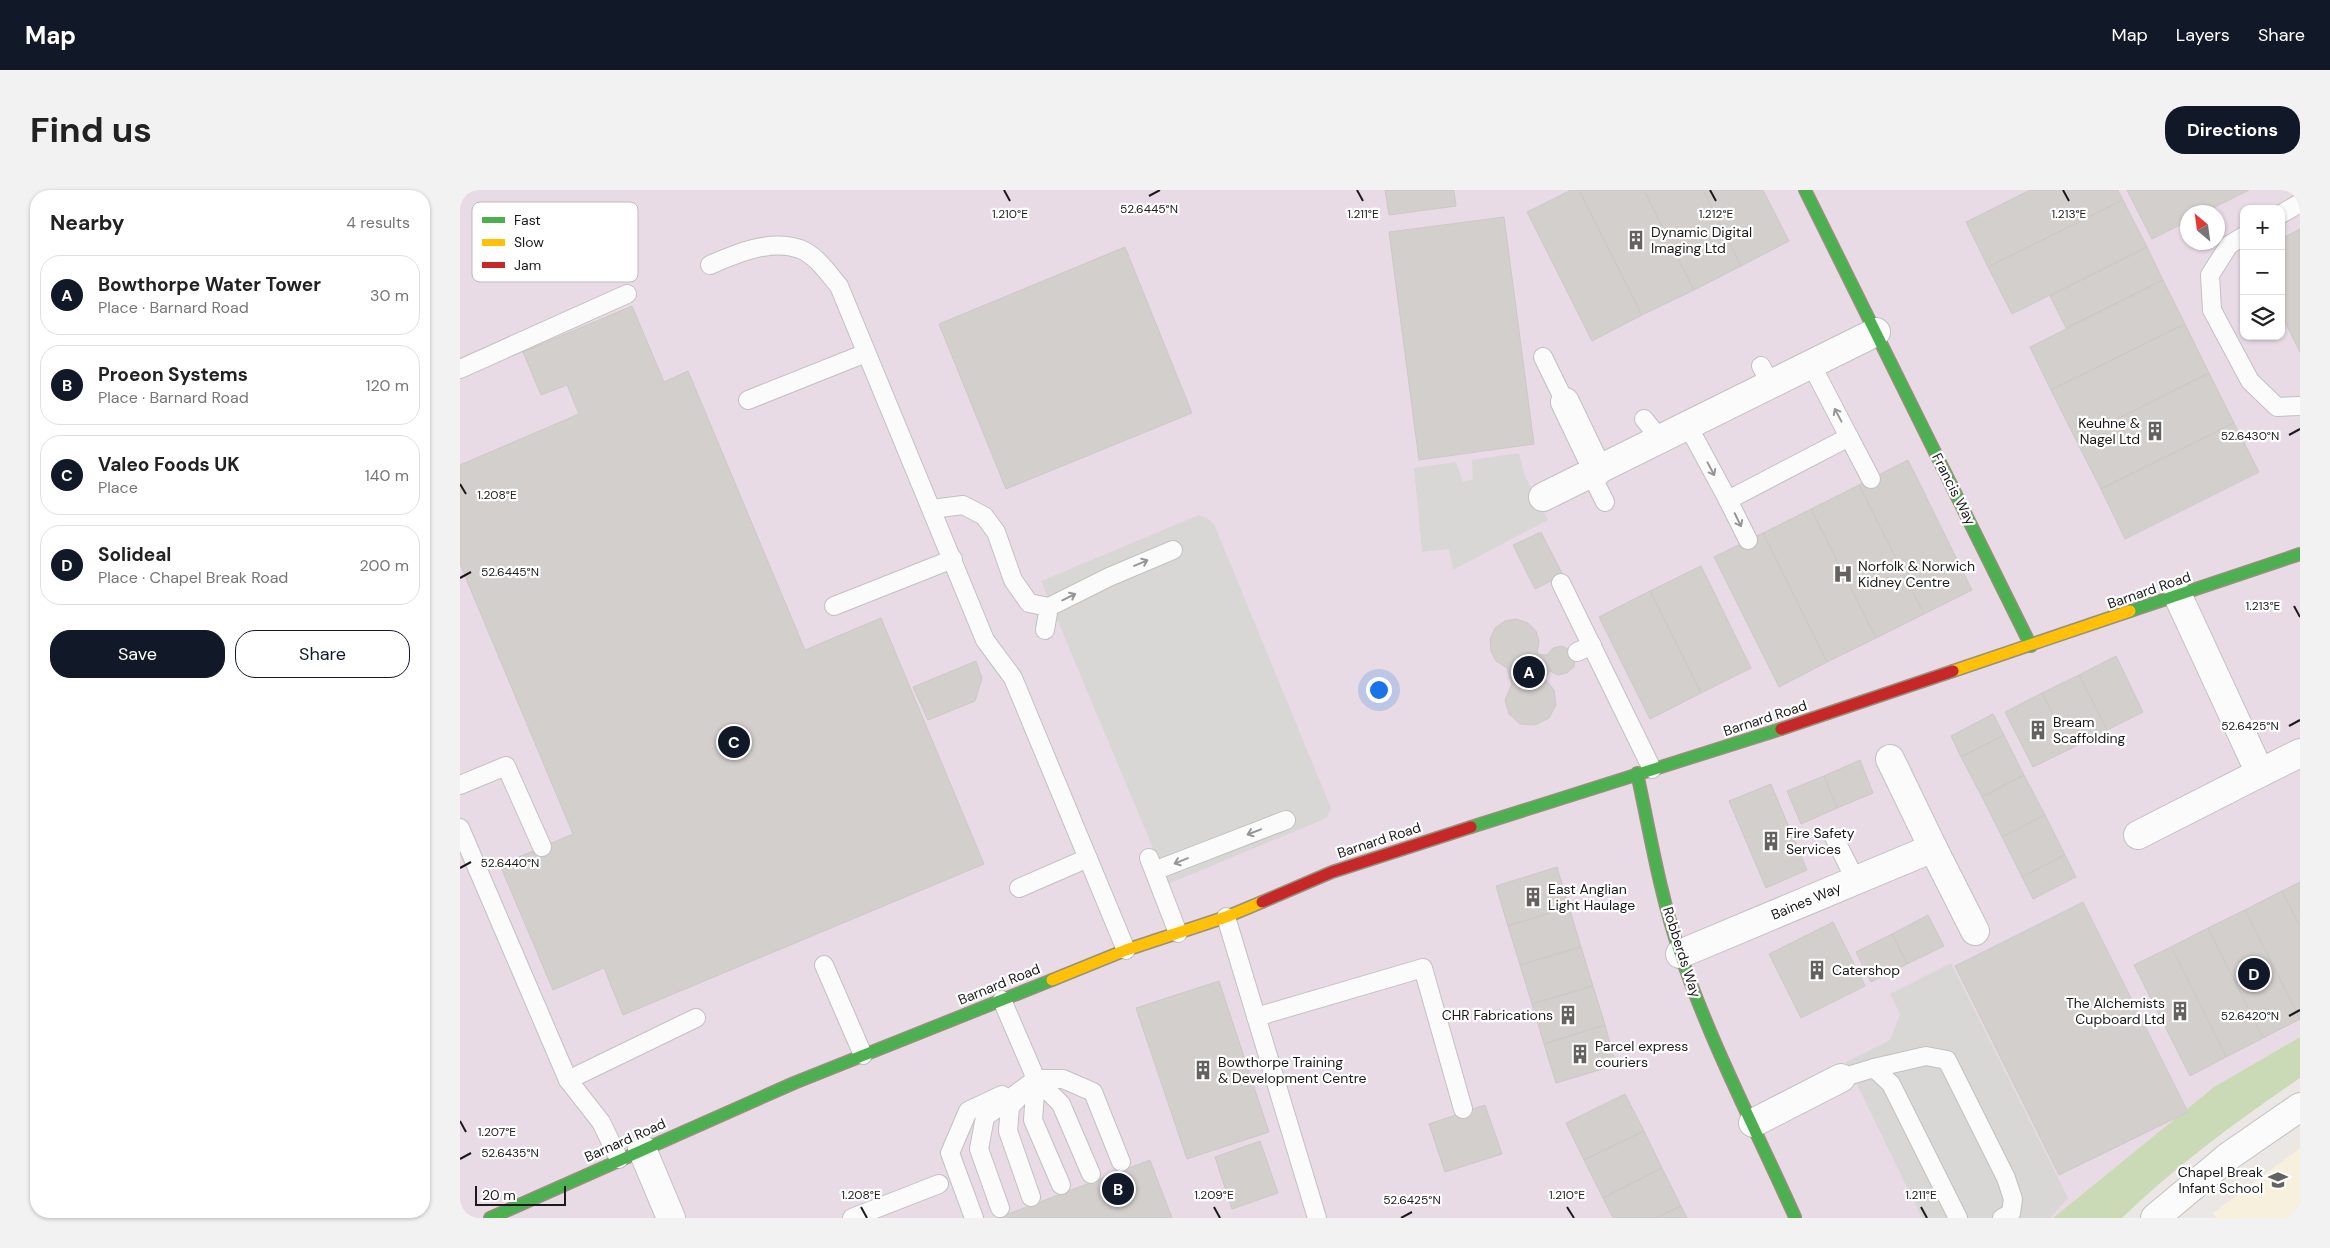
<!DOCTYPE html>
<html lang="en">
<head>
<meta charset="utf-8">
<style>
	:root { --surface:#fff; --page:#f2f2f2; --text:#222; --muted:#767676; --line:#e0e0e0; --accent:#111827 }
	body { margin:0; font-family:"DM Sans",sans-serif; background:var(--page); color:var(--text) }
	.controls { position:absolute; right:15px; top:15px; display:grid; overflow:hidden; border-radius:10px; box-shadow:0 1px 4px #0004 }
	.controls button { width:45px; height:45px; display:grid; place-items:center; padding:0; border:0; border-bottom:1px solid var(--line); background:var(--surface); color:var(--text); font:25px sans-serif }
	.compass { position:absolute; left:1720px; top:15px; width:45px; height:45px; border-radius:50%; background:var(--surface); box-shadow:0 1px 4px #0004; rotate:331deg }
	.scale { position:absolute; left:15px; bottom:12px; width:91px; box-sizing:border-box; padding-left:5px; border:2px solid #1b1b1b; border-top:0; font-size:14px; line-height:18px; white-space:nowrap; color:#1b1b1b; -webkit-text-stroke:4px #fff; paint-order:stroke }
	.you { position:absolute; left:918px; top:499px; width:18px; height:18px; margin:-12px; border:4px solid #fff; border-radius:50%; background:#1a73e8; box-shadow:0 0 0 8px #1a73e833 }
	.badge { display:grid; place-items:center; width:32px; height:32px; border-radius:50%; background:var(--accent); color:#fff; font-size:16px; font-weight:700 }
	.pin { position:absolute; translate:-50% -50%; border:2px solid #fff; box-shadow:0 1px 5px #0006 }
	.list { margin:0; padding:0; list-style:none }
	h2 { display:flex; justify-content:space-between; align-items:center; height:65px; margin:0; padding:0 20px; font-size:21px }
	h2 small { font-size:16px; font-weight:400; color:var(--muted) }
	.list li { display:grid; grid-template-columns:32px 1fr auto; gap:15px; align-items:center; box-sizing:border-box; height:80px; margin:0 10px 10px; padding:0 10px; border:1px solid var(--line); border-radius:20px }
	.list b { display:block; font-size:19px; white-space:nowrap }
	.list p { margin:0; font-size:16px; white-space:nowrap; color:var(--muted) }
	.list em { font-size:16px; font-style:normal; color:var(--muted) }
	.actions { display:flex; gap:10px; padding:15px 20px }
	.actions a { flex:1; padding:11px 0; border:1px solid var(--accent); border-radius:20px; text-align:center; font-size:18px; color:var(--accent) }
	.actions .main { background:var(--accent); color:#fff }
	.icon { flex:none; width:28px; height:28px; fill:none; stroke:currentColor; stroke-width:2; stroke-linecap:round; stroke-linejoin:round }
	.map { position:relative; flex:none; width:1840px; height:1028px; overflow:hidden; border-radius:20px }
	header { display:flex; align-items:center; gap:30px; box-sizing:border-box; height:70px; padding:0 25px; background:var(--accent); color:#fff }
	header strong { font-size:24px }
	nav { display:flex; gap:28px; margin-inline-start:auto; font-size:18px }
	.intro { display:flex; align-items:center; justify-content:space-between; box-sizing:border-box; height:120px; padding:0 30px }
	h1 { margin:0; font-size:35px }
	.button { padding:12px 22px; border-radius:20px; background:var(--accent); color:#fff; font-size:18px; font-weight:700 }
	main { display:flex; gap:30px; padding:0 30px }
	aside { flex:1; background:var(--surface); border-radius:20px; box-shadow:0 1px 4px #0004 }
	.map>svg:first-child { display:block }
	.industrial { fill:#e8dbe6; fill-rule:evenodd }
	.education { fill:#f6f0dd }
	.forest { fill:#cadab7 }
	.parking { fill:#d8d7d5 }
	.building { fill:#d2cfcd; stroke:#cdc8c5 }
	.lines { fill:none; stroke-linecap:round; stroke-linejoin:round }
	.lane-casing { stroke:#c2c1c0; stroke-width:20 }
	.street-casing { stroke:#c2c1c0; stroke-width:30 }
	.fast-casing { stroke:#95917c; stroke-width:14 }
	.slow-casing { stroke:#95917c; stroke-width:14 }
	.jam-casing { stroke:#95917c; stroke-width:14 }
	.lane { stroke:#fcfbfb; stroke-width:18 }
	.street { stroke:#fcfbfb; stroke-width:28 }
	.fast { stroke:#4caf50; stroke-width:11 }
	.slow { stroke:#ffc107; stroke-width:11 }
	.jam { stroke:#c62828; stroke-width:11 }
	.oneway { stroke:#979696 }
	.ticks { fill:none; stroke:#1b1b1b; stroke-width:2 }
	.labels { text-anchor:middle; dominant-baseline:central; stroke-width:4.5; stroke-linejoin:round; paint-order:stroke }
	.poi-label { font-size:14px; fill:#1b1b1b; stroke:#fff; text-anchor:start }
	.street-label { font-size:14px; fill:#1b1b1b; stroke:#fff }
	.key { fill:#fff; stroke:#bbb; stroke-width:1 }
	.key-label { font-size:14px; fill:#1b1b1b }
	.ticks-label { font-size:12px; text-anchor:middle; fill:#1b1b1b; stroke:#fff; stroke-width:4.5; stroke-linejoin:round; paint-order:stroke }
</style>
</head>
<body>
<header>
<strong>Map</strong>
<nav><a>Map</a><a>Layers</a><a>Share</a></nav>
</header>
<div class="intro"><h1>Find us</h1><a class="button">Directions</a></div>
<main>
<aside>
<h2>Nearby<small>4 results</small></h2>
<ul class="list">
<li><span class="badge">A</span><div><b>Bowthorpe Water Tower</b><p>Place · Barnard Road</p></div><em>30 m</em></li>
<li><span class="badge">B</span><div><b>Proeon Systems</b><p>Place · Barnard Road</p></div><em>120 m</em></li>
<li><span class="badge">C</span><div><b>Valeo Foods UK</b><p>Place</p></div><em>140 m</em></li>
<li><span class="badge">D</span><div><b>Solideal</b><p>Place · Chapel Break Road</p></div><em>200 m</em></li>
</ul>
<div class="actions"><a class="main">Save</a><a>Share</a></div>
</aside>
<div class="map">
<svg width="1840" height="1028" viewBox="0 0 1840 1028">
	<rect width="100%" height="100%" fill="#eae7e4"/>
	<path class="industrial" d="M0,0H1840V847L1754,897L1593,1028H0ZM1784,19H1821V146H1784ZM1728,22H1758V52H1728Z"/>
	<polygon class="education" points="1840,958 1840,1028 1756,1028 1753,1023"/>
	<path class="forest" d="M1840,847V888C1776,932 1718,974 1662,1028H1593L1754,897Z"/>
	<g class="parking">
		<polygon points="1059,263 1065,286 1088,330 993,380 989,359 962,362 954,278 996,272 1003,292 1013,289 1012,270"/>
		<polygon points="739,325 747,328 754,334 871,618 867,627 862,630 708,694 581,391"/>
		<polygon points="1491,773 1608,1008 1590,1028 1462,1028 1386,872 1430,850 1440,824 1430,804"/>
	</g>
	<g class="building">
		<polygon points="925,0 994,0 996,16 929,25"/>
		<polygon points="1111,0 1119,0 1182,125 1132,151 1067,22"/>
		<polygon points="1119,0 1184,0 1234,100 1182,125"/>
		<polygon points="1184,0 1243,0 1281,76 1234,100"/>
		<polygon points="1243,0 1303,0 1329,51 1281,76"/>
		<polygon points="1570,0 1658,0 1663,10 1528,77 1506,32"/>
		<polygon points="1667,0 1789,0 1745,22 1728,22 1728,31 1692,49"/>
		<polygon points="1663,10 1687,57 1552,124 1528,77"/>
		<polygon points="1044,27 1074,254 959,270 929,42"/>
		<polygon points="1840,39 1840,162 1821,124 1821,49"/>
		<polygon points="665,57 732,223 546,299 479,134"/>
		<polygon points="1687,57 1703,90 1606,138 1590,106"/>
		<polygon points="1703,90 1725,134 1591,200 1570,157"/>
		<polygon points="172,116 204,192 228,181 345,460 421,428 524,674 163,825 144,778 93,800 40,675 113,644 0,374 0,275 119,224 107,195 81,205 63,162"/>
		<polygon points="1725,134 1749,183 1616,250 1591,200"/>
		<polygon points="1749,183 1774,233 1641,299 1616,250"/>
		<polygon points="1774,233 1799,282 1665,349 1641,299"/>
		<polygon points="1448,270 1512,400 1464,424 1399,295"/>
		<polygon points="1399,295 1464,424 1416,448 1351,319"/>
		<polygon points="1351,319 1416,448 1367,472 1303,343"/>
		<polygon points="1081,342 1103,385 1075,399 1053,355"/>
		<polygon points="1303,343 1367,472 1319,497 1254,367"/>
		<polygon points="1241,376 1291,478 1241,503 1190,401"/>
		<polygon points="1190,401 1241,503 1190,529 1139,427"/>
		<polygon points="1056,429 1068,433 1076,441 1079,452 1077,464 1087,465 1093,458 1102,456 1110,460 1115,468 1114,477 1107,483 1098,485 1090,481 1085,489 1094,500 1096,515 1089,528 1075,535 1060,534 1049,524 1045,510 1052,494 1047,478 1036,471 1031,461 1030,449 1035,438 1045,431"/>
		<polygon points="1656,466 1683,522 1647,540 1619,485"/>
		<polygon points="516,471 522,488 515,511 468,530 453,497"/>
		<polygon points="1619,485 1647,540 1610,559 1582,503"/>
		<polygon points="1582,503 1610,559 1573,577 1545,522"/>
		<polygon points="1533,524 1544,545 1501,567 1491,546"/>
		<polygon points="1544,545 1564,585 1522,607 1501,567"/>
		<polygon points="1400,570 1413,603 1377,618 1364,586"/>
		<polygon points="1564,585 1585,625 1542,647 1522,607"/>
		<polygon points="1364,586 1377,618 1341,634 1327,601"/>
		<polygon points="1311,594 1347,680 1306,698 1269,611"/>
		<polygon points="1585,625 1605,665 1562,687 1542,647"/>
		<polygon points="1605,665 1616,687 1573,709 1562,687"/>
		<polygon points="1097,677 1109,717 1048,736 1036,696"/>
		<polygon points="1840,692 1840,737 1822,701"/>
		<polygon points="1822,701 1840,737 1840,829 1785,720"/>
		<polygon points="1623,712 1728,922 1599,985 1495,776"/>
		<polygon points="1109,717 1121,757 1060,775 1048,736"/>
		<polygon points="1785,720 1840,829 1803,848 1748,738"/>
		<polygon points="1468,725 1484,756 1447,774 1432,744"/>
		<polygon points="1373,732 1405,796 1341,828 1309,764"/>
		<polygon points="1748,738 1803,848 1766,867 1711,757"/>
		<polygon points="1432,744 1447,774 1411,792 1396,762"/>
		<polygon points="1121,757 1133,796 1072,814 1060,775"/>
		<polygon points="1711,757 1766,867 1730,886 1674,775"/>
		<polygon points="759,791 809,942 727,969 676,818"/>
		<polygon points="1133,796 1145,835 1084,854 1072,814"/>
		<polygon points="1145,835 1156,875 1096,893 1084,854"/>
		<polygon points="1165,904 1184,941 1124,970 1106,933"/>
		<polygon points="1025,915 1042,964 985,982 969,934"/>
		<polygon points="1184,941 1202,978 1143,1008 1124,970"/>
		<polygon points="800,951 818,1003 772,1019 755,967"/>
		<polygon points="690,970 712,1028 538,1028"/>
		<polygon points="1202,978 1221,1016 1196,1028 1153,1028 1143,1008"/>
		<polygon points="1221,1016 1227,1028 1196,1028"/>
	</g>
	<g class="lines">
		<defs>
			<g id="lane">
				<polyline points="1821,24 1840,13"/>
				<polyline points="1784,46 1769,55 1750,85 1752,120 1790,191 1817,217 1840,216"/>
				<path d="M250,75C277,63 310,49 340,59C356,65 368,83 379,96L525,450L553,488L666,760"/>
				<polyline points="1083,167 1105,212"/>
				<polyline points="1301,176 1311,194"/>
				<polyline points="0,179 167,104"/>
				<polyline points="288,210 406,163"/>
				<polyline points="1184,229 1200,249"/>
				<polyline points="1228,236 1268,310 1389,247 1351,174"/>
				<polyline points="1389,247 1411,289"/>
				<polyline points="1131,284 1145,312"/>
				<polyline points="1268,310 1288,350"/>
				<polyline points="472,319 503,315 524,326 536,342 553,390 569,413 589,417"/>
				<polyline points="1101,393 1192,579"/>
				<polyline points="374,416 493,369"/>
				<polyline points="585,440 589,417 649,387 713,360"/>
				<polyline points="1117,462 1132,455"/>
				<polyline points="0,595 46,576 82,657"/>
				<polyline points="0,638 108,890 141,932 159,969"/>
				<polyline points="1375,649 1396,691"/>
				<polyline points="689,668 694,681 826,630"/>
				<polyline points="694,681 718,743"/>
				<polyline points="559,698 628,668"/>
				<polyline points="766,727 857,1028"/>
				<polyline points="364,775 403,865"/>
				<polyline points="542,810 576,889 603,889 633,902 661,972"/>
				<polyline points="796,827 963,778 1003,919"/>
				<polyline points="1414,878 1466,866 1487,870 1546,988 1553,1009 1551,1023 1542,1028"/>
				<polyline points="1381,888 1414,878 1431,894 1498,1028"/>
				<polyline points="108,890 236,828"/>
				<polyline points="601,995 573,930 576,889 601,914 631,984"/>
				<polyline points="540,1018 519,959 525,927 576,889 550,917 548,941 571,1007"/>
				<polyline points="392,1028 479,994"/>
				<polyline points="514,1028 490,963 508,921 542,905"/>
			</g>
			<g id="street">
				<polyline points="1105,212 1138,281"/>
				<polyline points="1083,307 1416,142"/>
				<polyline points="1718,406 1800,583 1840,563"/>
				<polyline points="1678,645 1800,583"/>
				<polyline points="1473,658 1515,741"/>
				<polyline points="1220,764 1473,658 1430,569"/>
				<polyline points="1293,933 1381,888"/>
				<polyline points="182,959 211,1028"/>
				<polyline points="1695,1028 1769,966 1840,917"/>
			</g>
			<g id="fast">
				<polyline points="1345,0 1571,456"/>
				<polyline points="1670,421 1840,364"/>
				<path d="M1177,583C1190,643 1200,705 1220,763C1251,854 1296,940 1335,1027"/>
				<polyline points="1011,637 1321,539"/>
				<polyline points="30,1028 334,893 592,790"/>
			</g>
			<g id="slow">
				<polyline points="1493,481 1670,421"/>
				<polyline points="592,790 666,760 766,727 802,712"/>
			</g>
			<g id="jam">
				<polyline points="1321,539 1493,481"/>
				<polyline points="802,712 872,682 1011,637"/>
			</g>
		</defs>
		<use href="#lane" class="lane-casing"/>
		<use href="#street" class="street-casing"/>
		<use href="#fast" class="fast-casing"/>
		<use href="#slow" class="slow-casing"/>
		<use href="#jam" class="jam-casing"/>
		<use href="#lane" class="lane"/>
		<use href="#street" class="street"/>
		<use href="#fast" class="fast"/>
		<use href="#slow" class="slow"/>
		<use href="#jam" class="jam"/>
	</g>
	<defs><path id="oneway-shaft" d="M-6 0H5M1.5-3L5.5 0L1.5 3" fill="none" stroke-width="1.6" stroke-linecap="round" stroke-linejoin="round" transform="scale(1.25)"/></defs>
	<g class="oneway">
		<use href="#oneway-shaft" transform="translate(1378 225) rotate(-118)"/>
		<use href="#oneway-shaft" transform="translate(1251 279) rotate(62)"/>
		<use href="#oneway-shaft" transform="translate(1278 330) rotate(64)"/>
		<use href="#oneway-shaft" transform="translate(681 373) rotate(-23)"/>
		<use href="#oneway-shaft" transform="translate(609 407) rotate(-26)"/>
		<use href="#oneway-shaft" transform="translate(794 642) rotate(159)"/>
		<use href="#oneway-shaft" transform="translate(721 671) rotate(158)"/>
	</g>
	<path class="ticks" d="M544,0L550,11M897,0L903,11M1250,0L1256,11M1603,0L1609,11M689,6L700,0M1829,245L1840,239M0,294L6,304M0,388L11,382M1834,416L1840,427M1829,536L1840,530M0,678L11,672M1829,826L1840,820M0,931L6,942M0,969L11,963M401,1017L407,1028M754,1017L760,1028M1107,1017L1114,1028M1461,1017L1467,1028M941,1028L952,1022"/>
	<defs>
		<symbol id="building-bare" viewBox="-9 -9 18 18"><path d="M-4-6H4V6H1V3H-1V6H-4ZM-2.5-4.3h1.7v1.8h-1.7ZM.8-4.3h1.7v1.8H.8ZM-2.5-1h1.7V.8h-1.7ZM.8-1h1.7V.8H.8Z" fill="#636261" stroke="#fff" stroke-width="2.5" paint-order="stroke"/></symbol>
		<symbol id="hospital-bare" viewBox="-9 -9 18 18"><path d="M-5-5h3v3.5h4V-5h3V5h-3V1.5h-4V5h-3Z" fill="#636261" stroke="#fff" stroke-width="2.5" paint-order="stroke"/></symbol>
		<symbol id="school-bare" viewBox="-9 -9 18 18"><path d="M0-5L7-2L0 1L-7-2ZM-4 1L0 2.5L4 1V4Q0 6-4 4Z" fill="#636261" stroke="#fff" stroke-width="2.5" paint-order="stroke"/></symbol>
	</defs>
	<g fill-rule="evenodd">
		<use href="#building-bare" x="1162" y="36" width="28" height="28"/>
		<use href="#building-bare" x="1681" y="227" width="28" height="28"/>
		<use href="#hospital-bare" x="1369" y="370" width="28" height="28"/>
		<use href="#building-bare" x="1564" y="526" width="28" height="28"/>
		<use href="#building-bare" x="1297" y="637" width="28" height="28"/>
		<use href="#building-bare" x="1059" y="693" width="28" height="28"/>
		<use href="#building-bare" x="1343" y="766" width="28" height="28"/>
		<use href="#building-bare" x="1706" y="807" width="28" height="28"/>
		<use href="#building-bare" x="1094" y="811" width="28" height="28"/>
		<use href="#building-bare" x="1106" y="850" width="28" height="28"/>
		<use href="#building-bare" x="729" y="866" width="28" height="28"/>
		<use href="#school-bare" x="1804" y="976" width="28" height="28"/>
	</g>
	<g class="labels">
		<g class="poi-label">
			<text x="1191" y="42">Dynamic Digital<tspan x="1191" dy="16">Imaging Ltd</tspan></text>
			<text x="1680" y="233" text-anchor="end">Keuhne &amp;<tspan x="1680" dy="16">Nagel Ltd</tspan></text>
			<text x="1398" y="376">Norfolk &amp; Norwich<tspan x="1398" dy="16">Kidney Centre</tspan></text>
			<text x="1593" y="532">Bream<tspan x="1593" dy="16">Scaffolding</tspan></text>
			<text x="1326" y="643">Fire Safety<tspan x="1326" dy="16">Services</tspan></text>
			<text x="1088" y="699">East Anglian<tspan x="1088" dy="16">Light Haulage</tspan></text>
			<text x="1372" y="780">Catershop</text>
			<text x="1705" y="813" text-anchor="end">The Alchemists<tspan x="1705" dy="16">Cupboard Ltd</tspan></text>
			<text x="1093" y="825" text-anchor="end">CHR Fabrications</text>
			<text x="1135" y="856">Parcel express<tspan x="1135" dy="16">couriers</tspan></text>
			<text x="758" y="872">Bowthorpe Training<tspan x="758" dy="16">&amp; Development Centre</tspan></text>
			<text x="1803" y="982" text-anchor="end">Chapel Break<tspan x="1803" dy="16">Infant School</tspan></text>
		</g>
		<g class="street-label">
			<text transform="translate(1494 299) rotate(63)">Francis Way</text>
			<text transform="translate(1689 400) rotate(-19)">Barnard Road</text>
			<text transform="translate(1305 528) rotate(-18)">Barnard Road</text>
			<text transform="translate(919 650) rotate(-18)">Barnard Road</text>
			<text transform="translate(1346 711) rotate(-23)">Baines Way</text>
			<text transform="translate(1222 762) rotate(72)">Robberds Way</text>
			<text transform="translate(539 794) rotate(-22)">Barnard Road</text>
			<text transform="translate(165 950) rotate(-24)">Barnard Road</text>
		</g>
	</g>
	<rect x="12" y="12" width="166" height="80" rx="8" class="key"/>
	<rect x="22" y="27" width="23" height="6" fill="#4caf50"/>
	<rect x="22" y="49" width="23" height="7" fill="#ffc107"/>
	<rect x="22" y="72" width="23" height="6" fill="#c62828"/>
	<g class="key-label">
		<text x="54" y="35">Fast</text>
		<text x="54" y="57">Slow</text>
		<text x="54" y="80">Jam</text>
	</g>
	<g class="ticks-label">
		<text x="689" y="23">52.6445°N</text>
		<text x="550" y="28">1.210°E</text>
		<text x="903" y="28">1.211°E</text>
		<text x="1256" y="28">1.212°E</text>
		<text x="1609" y="28">1.213°E</text>
		<text x="1790" y="250">52.6430°N</text>
		<text x="37" y="309">1.208°E</text>
		<text x="50" y="386">52.6445°N</text>
		<text x="1803" y="420">1.213°E</text>
		<text x="1790" y="540">52.6425°N</text>
		<text x="50" y="677">52.6440°N</text>
		<text x="1790" y="830">52.6420°N</text>
		<text x="37" y="946">1.207°E</text>
		<text x="50" y="967">52.6435°N</text>
		<text x="401" y="1009">1.208°E</text>
		<text x="754" y="1009">1.209°E</text>
		<text x="1107" y="1009">1.210°E</text>
		<text x="1461" y="1009">1.211°E</text>
		<text x="952" y="1014">52.6425°N</text>
	</g>
</svg>
<div class="controls">
<button>+</button>
<button>−</button>
<button><svg class="icon" aria-label="layers" viewBox="0 0 24 24"><path d="M12 4l9 5-9 5-9-5zM3 14l9 5 9-5"/></svg></button>
</div>
<svg class="compass" viewBox="-18 -18 36 36"><path d="M0-13l5 13h-10z" fill="#e53935"/><path d="M0 13l5-13h-10z" fill="#767676"/></svg>
<div class="scale">20 m</div>
<div class="you"></div>
<div class="pin badge" style="left:1069px;top:482px">A</div>
<div class="pin badge" style="left:658px;top:999px">B</div>
<div class="pin badge" style="left:274px;top:552px">C</div>
<div class="pin badge" style="left:1794px;top:784px">D</div>
</div>
</main>
</body>
</html>
